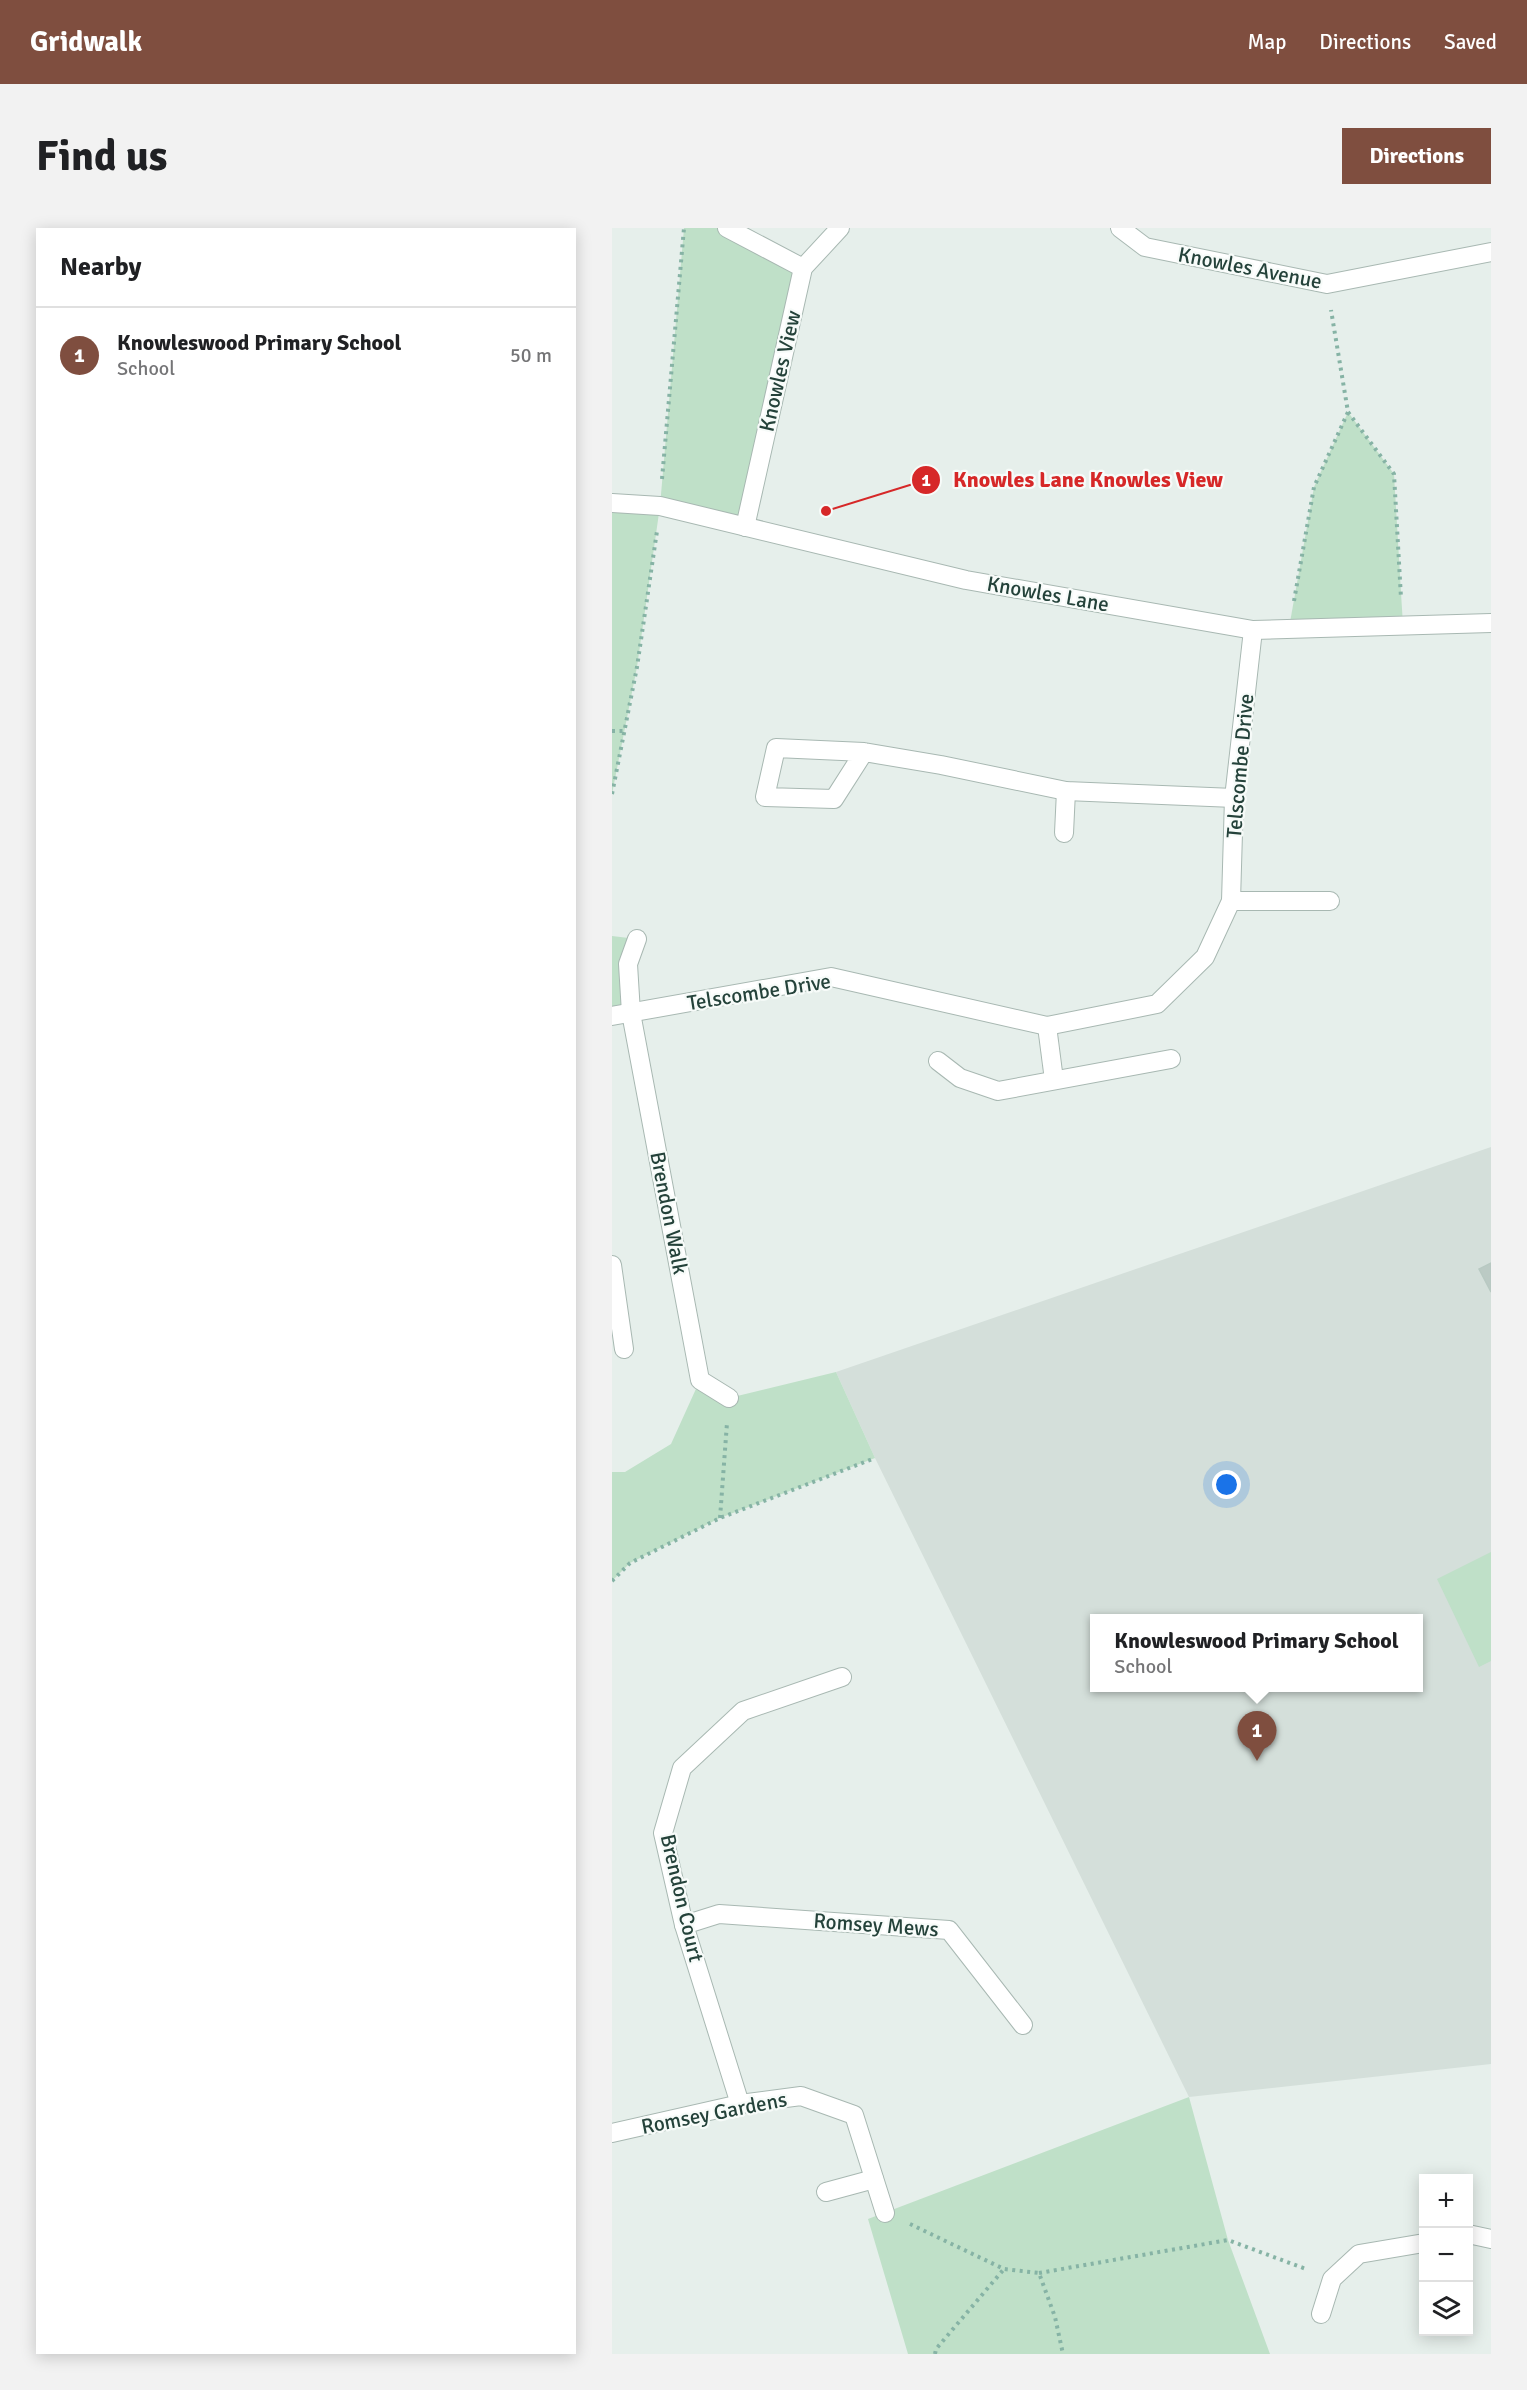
<!DOCTYPE html>
<html lang="en">
<head>
<meta charset="utf-8">
<style>
	:root { --surface:#fff; --page:#f2f2f2; --text:#202124; --muted:#757577; --line:#e0e0e0; --accent:#7f4e3f }
	body { margin:0; font-family:Signika,sans-serif; background:var(--page); color:var(--text) }
	.controls { position:absolute; right:18px; bottom:18px; display:grid; overflow:hidden; border-radius:0px; box-shadow:0 3px 15px #0003 }
	.controls button { width:54px; height:54px; display:grid; place-items:center; padding:0; border:0; border-bottom:2px solid var(--line); background:var(--surface); color:var(--text); font:30px sans-serif }
	.you { position:absolute; left:615px; top:1257px; width:21px; height:21px; margin:-15px; border:4px solid #fff; border-radius:50%; background:#1a73e8; box-shadow:0 0 0 9px #1a73e833 }
	.badge { display:grid; place-items:center; width:39px; height:39px; border-radius:50%; background:var(--accent); color:#fff; font-size:20px; font-weight:700 }
	.pin { position:absolute; translate:-50% -50px; filter:drop-shadow(0 2px 3px #0008) }
	.pin::after { content:''; position:absolute; top:32px; width:21px; height:18px; background:inherit; clip-path:polygon(0 0,100% 0,50% 100%) }
	.popup { position:absolute; left:478px; top:1386px; width:333px; height:78px; box-sizing:border-box; display:grid; place-content:center; border-radius:0px; background:var(--surface); filter:drop-shadow(0 2px 4px #0005); font-size:20px; white-space:nowrap; color:var(--muted) }
	.popup b { font-size:22px; color:var(--text) }
	.popup::after { content:''; position:absolute; left:50%; top:100%; margin-left:-12px; border:12px solid transparent; border-top-color:var(--surface) }
	.list { margin:0; padding:0; list-style:none }
	h2 { display:flex; justify-content:space-between; align-items:center; height:78px; margin:0; padding:0 24px; font-size:26px }
	h2 small { font-size:20px; font-weight:400; color:var(--muted) }
	.list li { display:grid; grid-template-columns:39px 1fr auto; gap:18px; align-items:center; box-sizing:border-box; height:96px; padding:0 24px; border-top:2px solid var(--line) }
	.list b { display:block; font-size:22px; white-space:nowrap }
	.list p { margin:0; font-size:20px; white-space:nowrap; color:var(--muted) }
	.list em { font-size:20px; font-style:normal; color:var(--muted) }
	.icon { flex:none; width:33px; height:33px; fill:none; stroke:currentColor; stroke-width:2; stroke-linecap:round; stroke-linejoin:round }
	.map { position:relative; flex:none; width:879px; height:2126px; overflow:hidden; border-radius:0px }
	header { display:flex; align-items:center; gap:36px; box-sizing:border-box; height:84px; padding:0 30px; background:var(--accent); color:#fff }
	header strong { font-size:28px }
	nav { display:flex; gap:33px; margin-inline-start:auto; font-size:21px }
	.intro { display:flex; align-items:center; justify-content:space-between; box-sizing:border-box; height:144px; padding:0 36px }
	h1 { margin:0; font-size:42px }
	.button { padding:15px 27px; border-radius:0px; background:var(--accent); color:#fff; font-size:21px; font-weight:700 }
	main { display:flex; gap:36px; padding:0 36px }
	aside { flex:1; background:var(--surface); border-radius:0px; box-shadow:0 3px 15px #0003 }
	.map>svg:first-child { display:block }
	.built { fill:#d4dfda; fill-rule:evenodd }
	.green { fill:#bfe0c8 }
	.building { fill:#bbcac4; stroke:#b8c9c2; stroke-width:1.5 }
	.lines { fill:none; stroke-linecap:round; stroke-linejoin:round }
	.minor-casing { stroke:#a8b8b2; stroke-width:20 }
	.path { stroke:#86b3a5; stroke-width:4; stroke-dasharray:3 4.5; stroke-linecap:butt }
	.minor { stroke:#fff; stroke-width:18 }
	.labels { text-anchor:middle; dominant-baseline:central; stroke-width:4.5; stroke-linejoin:round; paint-order:stroke }
	.street-label { font-size:21px; fill:#24423a; stroke:#f7fbf9 }
	.leader { fill:none; stroke:#d62828; stroke-width:2 }
	.callout-dot { fill:#d62828; stroke:#f7fbf9; stroke-width:2 }
	.mark-label { font-size:18px; text-anchor:middle; font-weight:bold; fill:#fff }
	.callout-label { font-size:22px; text-anchor:middle; font-weight:bold; fill:#d62828; stroke:#f7fbf9; stroke-width:4.5; stroke-linejoin:round; paint-order:stroke }
</style>
</head>
<body>
<header>
<strong>Gridwalk</strong>
<nav><a>Map</a><a>Directions</a><a>Saved</a></nav>
</header>
<div class="intro"><h1>Find us</h1><a class="button">Directions</a></div>
<main>
<aside>
<h2>Nearby<small></small></h2>
<ul class="list">
<li><span class="badge">1</span><div><b>Knowleswood Primary School</b><p>School</p></div><em>50 m</em></li>
</ul>
</aside>
<div class="map">
<svg width="879" height="2126" viewBox="0 0 879 2126">
	<rect width="100%" height="100%" fill="#e6efeb"/>
	<path class="built" d="M879,919V1836L577,1869L263,1230L224,1144ZM483,1390H807V1460H483Z"/>
	<g class="green">
		<polygon points="72,0 115,0 191,40 133,299 48,278 25,439 0,566 0,275 48,278"/>
		<polygon points="736,184 782,246 791,398 677,400 702,259"/>
		<polygon points="0,708 25,711 19,785 0,788"/>
		<polygon points="224,1144 263,1230 108,1290 18,1335 0,1353 0,1244 13,1244 59,1216 88,1152 117,1170"/>
		<polygon points="879,1324 879,1433 867,1439 825,1351"/>
		<polygon points="577,1869 616,2012 658,2126 296,2126 256,1991"/>
	</g>
	<polygon class="building" points="879,1035 879,1064 867,1041"/>
	<g class="lines">
		<defs>
			<g id="minor">
				<polyline points="115,0 191,40"/>
				<polyline points="508,0 533,19 715,56 879,24"/>
				<polyline points="0,275 48,278 354,352 641,402 879,395"/>
				<polyline points="133,299 191,40 228,0"/>
				<polyline points="252,524 222,571 153,569 164,520 252,524 329,537 454,563 622,570"/>
				<polyline points="452,605 454,563"/>
				<polyline points="619,673 718,673"/>
				<polyline points="25,711 16,736 19,785 88,1152 117,1170"/>
				<polyline points="0,788 219,749 435,798 545,776 593,729 619,673 622,570 641,402"/>
				<polyline points="435,798 442,852"/>
				<polyline points="326,833 348,850 386,863 559,831"/>
				<polyline points="0,1037 12,1121"/>
				<polyline points="72,1697 107,1686 337,1702 411,1797"/>
				<polyline points="128,1876 72,1697 51,1605 70,1540 131,1483 230,1449"/>
				<polyline points="0,1905 128,1876 189,1868 242,1887 273,1985"/>
				<polyline points="214,1964 262,1951"/>
				<polyline points="856,2006 879,2011"/>
				<polyline points="709,2086 720,2051 747,2026 812,2015"/>
			</g>
		</defs>
		<use href="#minor" class="minor-casing"/>
		<g class="path">
			<polyline points="736,184 782,246 789,370"/>
			<polyline points="50,251 72,0"/>
			<polyline points="682,373 702,259 736,184 719,82"/>
			<polyline points="0,503 12,503"/>
			<polyline points="0,566 25,439 45,303"/>
			<polyline points="108,1290 115,1195"/>
			<polyline points="0,1353 18,1335 108,1290 263,1230"/>
			<polyline points="298,1996 392,2041 427,2045 443,2089 451,2126"/>
			<polyline points="427,2045 616,2012 694,2041"/>
			<polyline points="323,2126 324,2121 392,2041"/>
		</g>
		<use href="#minor" class="minor"/>
	</g>
	<g class="labels">
		<g class="street-label">
			<text transform="translate(638 40) rotate(11)">Knowles Avenue</text>
			<text transform="translate(168 143) rotate(-77)">Knowles View</text>
			<text transform="translate(436 366) rotate(10)">Knowles Lane</text>
			<text transform="translate(628 538) rotate(-85)">Telscombe Drive</text>
			<text transform="translate(147 764) rotate(-9)">Telscombe Drive</text>
			<text transform="translate(57 985) rotate(79)">Brendon Walk</text>
			<text transform="translate(70 1670) rotate(77)">Brendon Court</text>
			<text transform="translate(264 1697) rotate(4)">Romsey Mews</text>
			<text transform="translate(102 1885) rotate(-11)">Romsey Gardens</text>
		</g>
	</g>
	<path class="leader" d="M214 283L314 252"/>
	<g class="callout-dot">
		<circle cx="214" cy="283" r="6"/>
		<circle cx="314" cy="252" r="15"/>
	</g>
	<g class="mark-label">
		<text x="314" y="258">1</text>
	</g>
	<g class="callout-label">
		<text x="476" y="259">Knowles Lane Knowles View</text>
	</g>
</svg>
<div class="controls">
<button>+</button>
<button>−</button>
<button><svg class="icon" aria-label="layers" viewBox="0 0 24 24"><path d="M12 4l9 5-9 5-9-5zM3 14l9 5 9-5"/></svg></button>
</div>
<div class="you"></div>
<div class="pin badge" style="left:645px;top:1533px">1</div>
<div class="popup"><b>Knowleswood Primary School</b>School</div>
</div>
</main>
</body>
</html>
